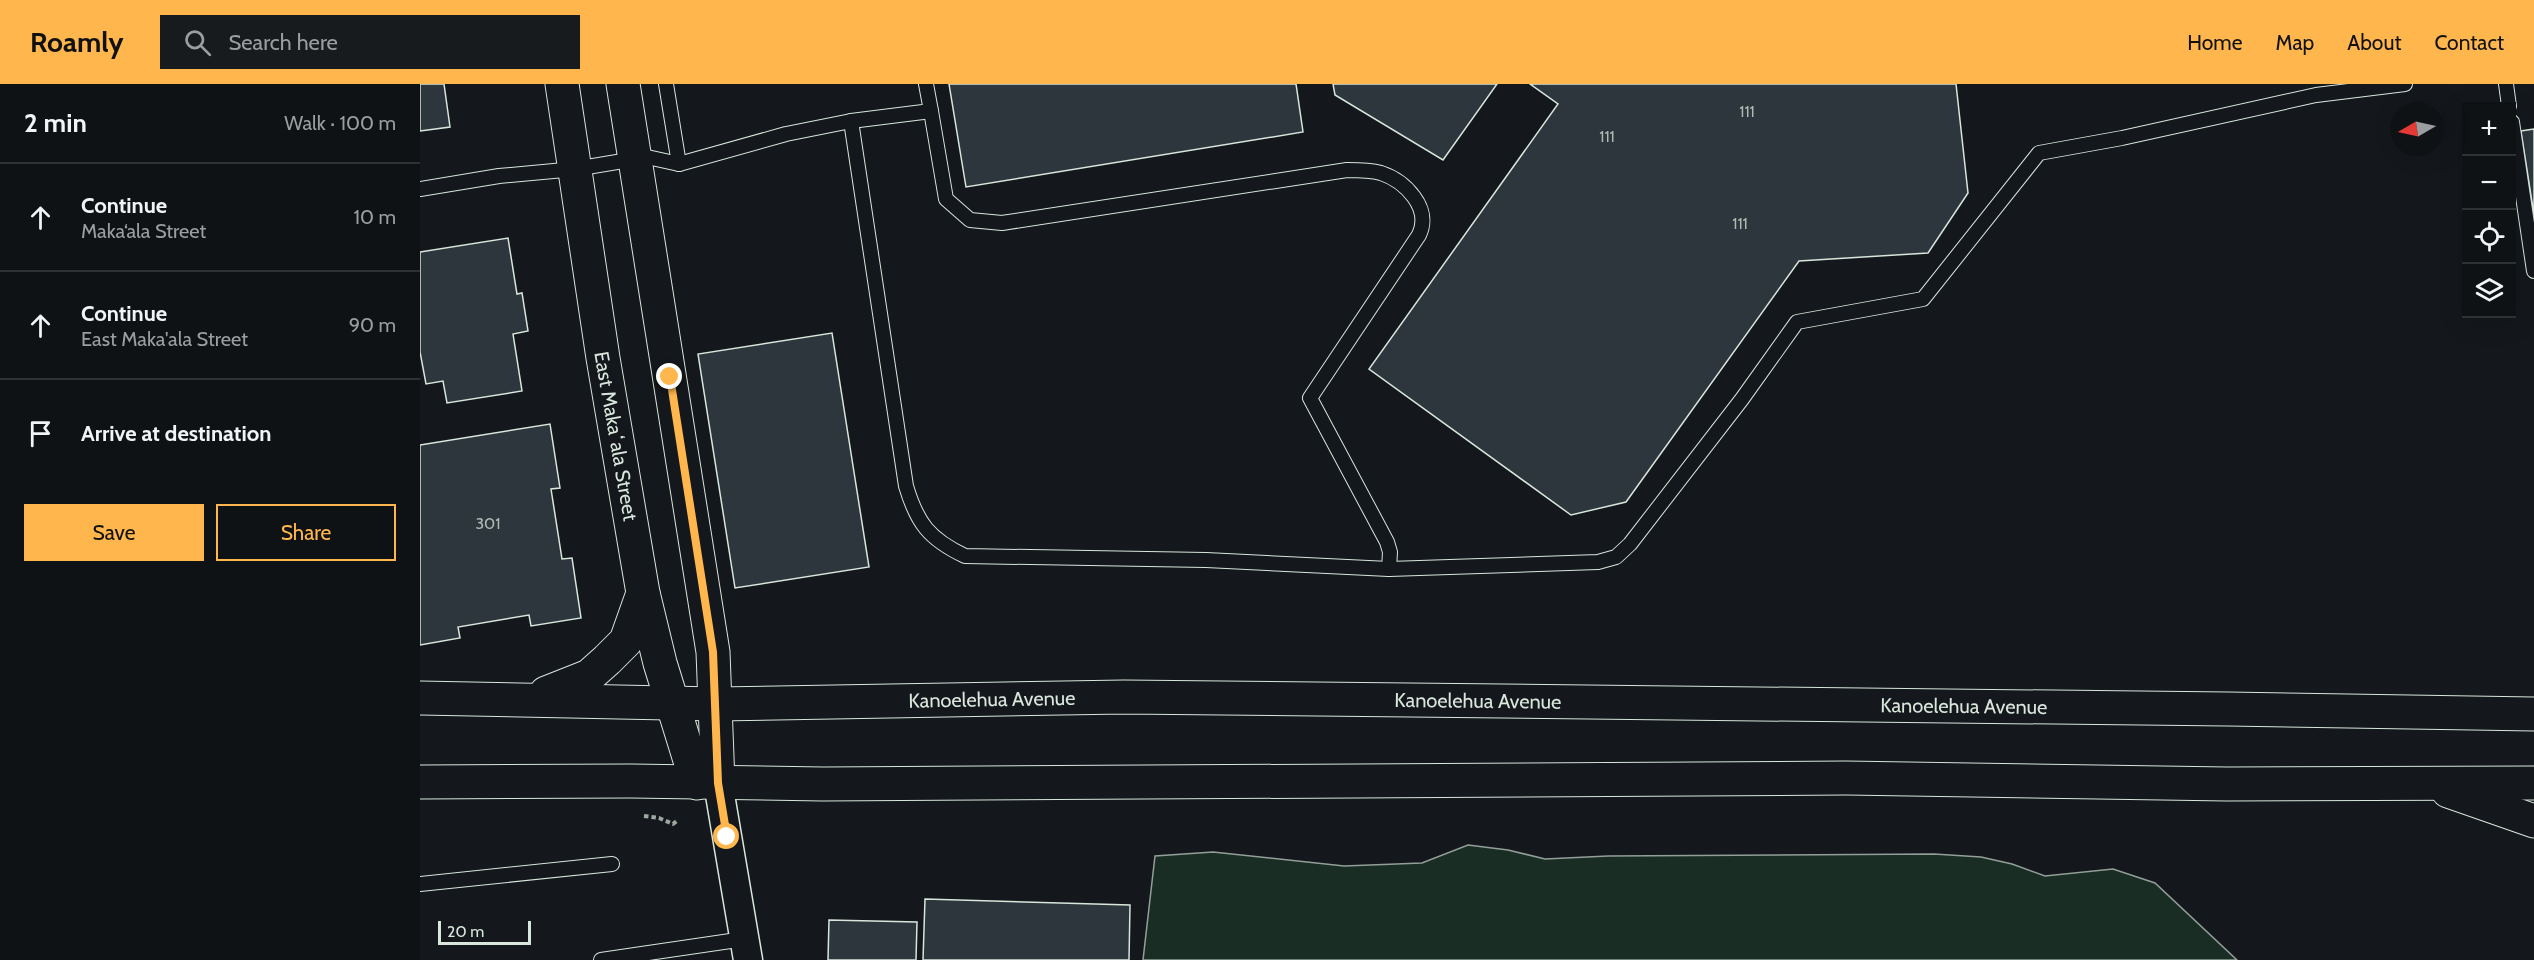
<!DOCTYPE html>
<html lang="en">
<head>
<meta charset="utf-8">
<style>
	:root { --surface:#0f1215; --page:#181b1e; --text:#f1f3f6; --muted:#9b9ea0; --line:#2f3234; --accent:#ffb74d }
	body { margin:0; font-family:Cabin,sans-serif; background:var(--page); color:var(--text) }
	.controls { position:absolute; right:18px; top:18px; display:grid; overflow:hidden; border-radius:0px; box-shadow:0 6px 24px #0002 }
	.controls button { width:54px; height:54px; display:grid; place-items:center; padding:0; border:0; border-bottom:2px solid var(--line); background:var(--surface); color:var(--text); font:30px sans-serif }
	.compass { position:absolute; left:1970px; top:18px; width:54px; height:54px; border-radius:50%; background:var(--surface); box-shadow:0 6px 24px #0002; rotate:261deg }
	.scale { position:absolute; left:18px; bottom:15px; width:93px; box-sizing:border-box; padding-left:6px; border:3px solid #d8e6dc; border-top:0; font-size:16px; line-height:21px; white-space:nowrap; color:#d8e6dc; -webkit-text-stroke:4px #14181c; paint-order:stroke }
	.stop { position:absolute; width:18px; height:18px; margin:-14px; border:4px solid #ffb74d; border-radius:50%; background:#fff }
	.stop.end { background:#ffb74d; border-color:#fff; box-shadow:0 2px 6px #0008 }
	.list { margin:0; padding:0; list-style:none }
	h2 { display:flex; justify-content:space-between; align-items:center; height:78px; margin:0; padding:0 24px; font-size:26px }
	h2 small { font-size:20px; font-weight:400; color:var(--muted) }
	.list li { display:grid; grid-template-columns:39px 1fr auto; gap:18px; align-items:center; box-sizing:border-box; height:108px; padding:0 24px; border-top:2px solid var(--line) }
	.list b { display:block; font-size:22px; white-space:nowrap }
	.list p { margin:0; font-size:20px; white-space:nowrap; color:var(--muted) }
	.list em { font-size:20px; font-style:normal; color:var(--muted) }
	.actions { display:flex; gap:12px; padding:18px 24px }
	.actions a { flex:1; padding:14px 0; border:2px solid var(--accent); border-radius:0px; text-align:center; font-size:21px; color:var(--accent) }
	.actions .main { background:var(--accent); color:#111 }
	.icon { flex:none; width:33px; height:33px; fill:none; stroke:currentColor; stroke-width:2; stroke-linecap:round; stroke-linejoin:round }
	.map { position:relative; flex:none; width:2114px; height:876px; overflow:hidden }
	header { display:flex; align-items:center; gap:36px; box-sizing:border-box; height:84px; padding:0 30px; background:var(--accent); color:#111 }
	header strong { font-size:28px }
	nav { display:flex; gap:33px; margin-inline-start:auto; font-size:21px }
	.search { width:420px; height:54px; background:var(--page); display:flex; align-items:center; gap:15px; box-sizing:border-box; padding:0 21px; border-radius:0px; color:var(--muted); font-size:22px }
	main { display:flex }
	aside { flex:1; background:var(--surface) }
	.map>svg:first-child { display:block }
	.green { fill:#1a2d24; stroke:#939e99; stroke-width:1.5 }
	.building { fill:#2c363c; stroke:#d8e6dc; stroke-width:1.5 }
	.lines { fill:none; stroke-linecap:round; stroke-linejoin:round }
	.service-casing { stroke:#d8e6dc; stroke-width:16 }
	.minor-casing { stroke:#d8e6dc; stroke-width:31 }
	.tertiary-casing { stroke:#d8e6dc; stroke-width:35 }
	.trunk-casing { stroke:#d8e6dc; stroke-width:35 }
	.path { stroke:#9da8a2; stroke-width:4; stroke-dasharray:4.5 3; stroke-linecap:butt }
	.service { stroke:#14181c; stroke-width:14 }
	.minor { stroke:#14181c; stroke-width:28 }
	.tertiary { stroke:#14181c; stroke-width:33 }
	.trunk { stroke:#14181c; stroke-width:33 }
	.route { stroke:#ffb74d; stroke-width:8 }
	.labels { text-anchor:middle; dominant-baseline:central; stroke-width:4.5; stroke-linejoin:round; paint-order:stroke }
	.number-label { font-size:16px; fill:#adbab4 }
	.street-label { font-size:20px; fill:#d8e6dc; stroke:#14181c }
</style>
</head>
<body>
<header>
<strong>Roamly</strong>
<div class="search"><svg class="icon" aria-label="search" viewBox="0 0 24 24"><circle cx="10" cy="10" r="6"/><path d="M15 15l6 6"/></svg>Search here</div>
<nav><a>Home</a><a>Map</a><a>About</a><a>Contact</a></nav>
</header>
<main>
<aside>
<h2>2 min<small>Walk · 100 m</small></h2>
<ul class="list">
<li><svg class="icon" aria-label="ahead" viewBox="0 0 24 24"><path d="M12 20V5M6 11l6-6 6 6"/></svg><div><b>Continue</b><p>Maka‘ala Street</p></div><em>10 m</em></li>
<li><svg class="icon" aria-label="ahead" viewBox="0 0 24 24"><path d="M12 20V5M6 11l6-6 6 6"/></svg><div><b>Continue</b><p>East Maka'ala Street</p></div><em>90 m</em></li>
<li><svg class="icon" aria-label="arrive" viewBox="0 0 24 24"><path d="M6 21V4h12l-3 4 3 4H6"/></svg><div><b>Arrive at destination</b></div></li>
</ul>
<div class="actions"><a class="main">Save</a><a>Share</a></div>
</aside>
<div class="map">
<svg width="2114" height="876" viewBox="0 0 2114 876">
	<rect width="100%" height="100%" fill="#14181c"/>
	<polygon class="green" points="1048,761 1088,766 1125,775 1188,772 1514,770 1561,773 1592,780 1625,792 1693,785 1735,799 1817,876 723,876 735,772 793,768 924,782 1002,779"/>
	<g class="building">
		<polygon points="0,0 24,0 30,43 0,47"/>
		<polygon points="529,0 876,0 883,48 546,103"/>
		<polygon points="913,0 1077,0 1023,76 915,11"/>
		<polygon points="1110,0 1536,0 1548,109 1508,169 1379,177 1206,418 1151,431 949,285 1138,20"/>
		<polygon points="2114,45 2114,131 2101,47"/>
		<polygon points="88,154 97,210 102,209 108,247 93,250 102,307 27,319 23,297 6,300 0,268 0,168"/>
		<polygon points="412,249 449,483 315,504 278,270"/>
		<polygon points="130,340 140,404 131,405 142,475 152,474 161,534 111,542 109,531 38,543 40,554 0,561 0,361"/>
		<polygon points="505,815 710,821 709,876 503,876"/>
		<polygon points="409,836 497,838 496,876 408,876"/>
	</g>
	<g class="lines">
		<defs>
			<g id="service">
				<polyline points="246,0 259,80"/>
				<polyline points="2086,0 2089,22"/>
				<path d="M511,27L526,115L550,136L582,139L927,86C938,86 950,86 961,89C985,97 1012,124 999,151L890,314L967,458L970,468L969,485"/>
				<path d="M431,37L486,402C497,439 509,455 545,472L786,476L969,485L1178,478L1196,473L1210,460L1322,315L1377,238L1503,215L1619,69L1702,54L1896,11L1985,0"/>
				<polyline points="2092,38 2114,187"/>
				<polyline points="0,105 79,92 155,85 227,73 259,80 366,50 431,37 511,27 506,0"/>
				<polyline points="0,800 192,780"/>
				<polyline points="181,876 324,855"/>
			</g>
			<polyline id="minor" points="298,699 328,876"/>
			<g id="tertiary">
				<polyline points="142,0 183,274 223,509 240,579 277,699"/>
				<polyline points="203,0 293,568 298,699"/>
			</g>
			<g id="trunk">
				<polyline points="126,609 169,592 187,576 206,557 223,509"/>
				<path id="s1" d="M0,614L297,620L704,613L1808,625L2114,630"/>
				<polyline points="0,698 211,697 403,700 1426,694 1807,700 2114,699"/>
				<polyline points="2028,707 2114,737"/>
			</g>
		</defs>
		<use href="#service" class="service-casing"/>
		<use href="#minor" class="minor-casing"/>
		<use href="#tertiary" class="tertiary-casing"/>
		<use href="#trunk" class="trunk-casing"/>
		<polyline class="path" points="224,732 239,734 253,740 258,736"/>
		<use href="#service" class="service"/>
		<use href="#minor" class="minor"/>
		<use href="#tertiary" class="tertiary"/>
		<use href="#trunk" class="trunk"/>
	</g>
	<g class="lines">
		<polyline class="route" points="250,293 293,568 298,699 307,753"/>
	</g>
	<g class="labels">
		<g class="number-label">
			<text x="1327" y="27">111</text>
			<text x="1187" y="52">111</text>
			<text x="1320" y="139">111</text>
			<text x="68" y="439">301</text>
		</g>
		<g class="street-label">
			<text transform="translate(196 352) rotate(80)">East Makaʻala Street</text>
			<text stroke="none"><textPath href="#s1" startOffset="572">Kanoelehua Avenue</textPath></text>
			<text stroke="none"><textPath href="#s1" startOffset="1058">Kanoelehua Avenue</textPath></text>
			<text stroke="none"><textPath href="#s1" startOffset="1544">Kanoelehua Avenue</textPath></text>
		</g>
	</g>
</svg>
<div class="controls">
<button>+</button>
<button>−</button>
<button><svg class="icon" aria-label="locate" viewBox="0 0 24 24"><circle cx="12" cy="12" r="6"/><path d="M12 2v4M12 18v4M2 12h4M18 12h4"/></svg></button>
<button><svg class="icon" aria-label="layers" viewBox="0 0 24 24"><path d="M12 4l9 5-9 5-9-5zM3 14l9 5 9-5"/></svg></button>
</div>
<svg class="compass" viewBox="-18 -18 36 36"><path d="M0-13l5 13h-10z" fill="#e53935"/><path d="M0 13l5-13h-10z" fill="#9b9ea0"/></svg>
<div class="scale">20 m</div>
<div class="stop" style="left:307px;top:753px"></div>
<div class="stop end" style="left:250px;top:293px"></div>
</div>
</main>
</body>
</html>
